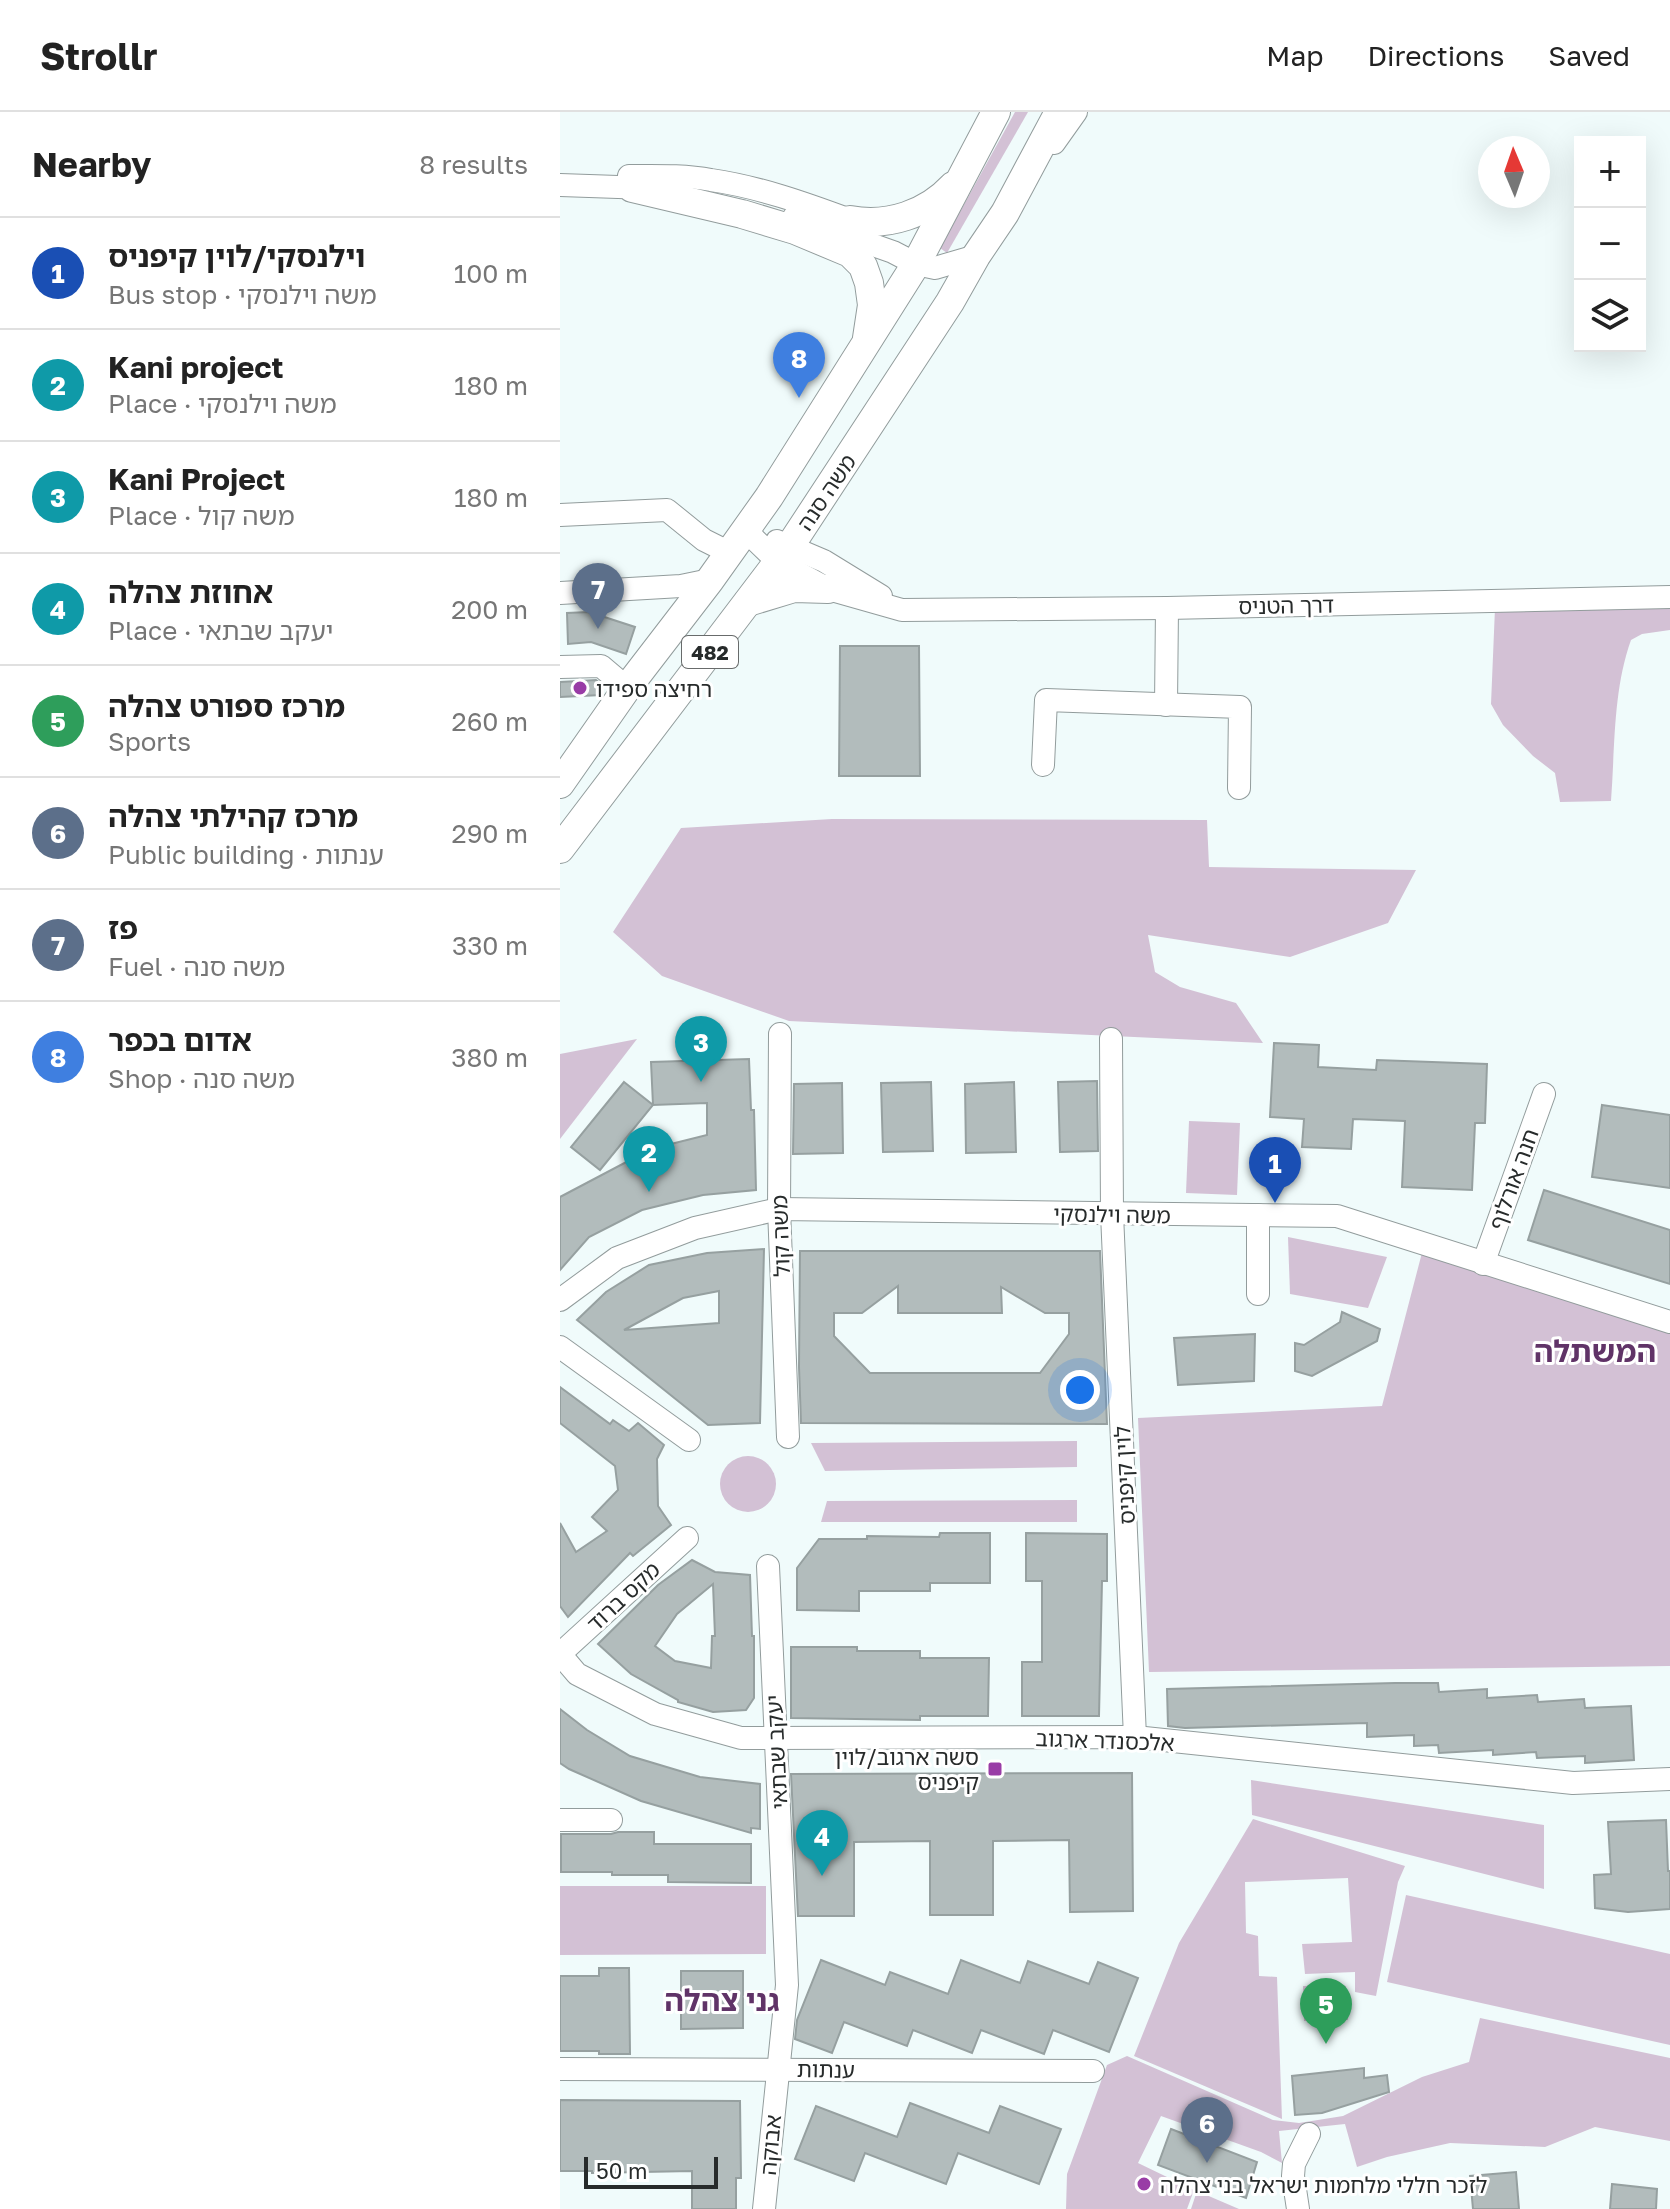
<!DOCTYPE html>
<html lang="en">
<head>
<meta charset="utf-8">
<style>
	:root { --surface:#fff; --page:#f6f6f6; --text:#222; --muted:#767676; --line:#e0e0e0; --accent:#993ca6 }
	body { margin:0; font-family:"Golos Text","Noto Sans Hebrew",sans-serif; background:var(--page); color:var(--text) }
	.controls { position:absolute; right:24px; top:24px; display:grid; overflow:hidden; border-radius:0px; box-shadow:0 8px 32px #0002 }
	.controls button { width:72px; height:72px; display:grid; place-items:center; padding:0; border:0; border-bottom:2px solid var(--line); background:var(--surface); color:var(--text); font:40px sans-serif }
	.compass { position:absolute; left:918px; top:24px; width:72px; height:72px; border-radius:50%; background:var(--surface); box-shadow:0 8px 32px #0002; rotate:358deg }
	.scale { position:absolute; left:24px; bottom:20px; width:134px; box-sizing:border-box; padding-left:8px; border:4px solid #272b2b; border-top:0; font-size:22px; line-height:28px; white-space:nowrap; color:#272b2b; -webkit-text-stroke:6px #fff; paint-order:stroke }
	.you { position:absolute; left:520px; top:1278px; width:28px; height:28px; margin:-20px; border:6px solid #fff; border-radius:50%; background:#1a73e8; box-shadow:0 0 0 12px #1a73e833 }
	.badge { display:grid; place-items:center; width:52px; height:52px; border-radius:50%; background:var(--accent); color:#fff; font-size:26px; font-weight:700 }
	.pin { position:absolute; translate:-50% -66px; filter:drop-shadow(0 2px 4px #0008) }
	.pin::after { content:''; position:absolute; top:42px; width:28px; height:24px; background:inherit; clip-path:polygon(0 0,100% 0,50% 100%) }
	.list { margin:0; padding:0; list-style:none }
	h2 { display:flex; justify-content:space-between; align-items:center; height:104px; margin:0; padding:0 32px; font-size:34px }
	h2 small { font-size:26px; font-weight:400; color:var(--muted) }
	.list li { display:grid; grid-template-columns:52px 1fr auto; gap:24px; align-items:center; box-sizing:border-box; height:112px; padding:0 32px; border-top:2px solid var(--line) }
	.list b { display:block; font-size:30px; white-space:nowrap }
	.list p { margin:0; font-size:26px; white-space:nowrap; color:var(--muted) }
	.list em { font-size:26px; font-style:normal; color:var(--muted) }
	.icon { flex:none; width:44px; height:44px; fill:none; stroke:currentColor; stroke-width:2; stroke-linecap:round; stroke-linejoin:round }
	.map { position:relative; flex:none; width:1110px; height:2097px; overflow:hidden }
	header { display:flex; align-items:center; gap:48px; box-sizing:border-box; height:112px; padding:0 40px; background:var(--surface); border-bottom:2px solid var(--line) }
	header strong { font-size:38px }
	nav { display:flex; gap:44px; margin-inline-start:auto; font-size:28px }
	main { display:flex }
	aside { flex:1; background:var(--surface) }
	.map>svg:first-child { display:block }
	.green { fill:#d3c1d5 }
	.building { fill:#b2bcbc; stroke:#96a0a0; stroke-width:2; fill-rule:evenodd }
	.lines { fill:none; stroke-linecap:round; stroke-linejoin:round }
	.minor-casing { stroke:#929c9c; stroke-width:24 }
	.major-casing { stroke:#929c9c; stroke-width:30 }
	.minor { stroke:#fff; stroke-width:22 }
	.major { stroke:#fff; stroke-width:28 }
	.poi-dot { fill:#993ca6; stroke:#fff; stroke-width:3 }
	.labels { text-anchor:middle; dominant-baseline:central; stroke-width:6; stroke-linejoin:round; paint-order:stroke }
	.shield { fill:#fff; stroke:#686b6b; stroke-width:2 }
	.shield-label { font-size:20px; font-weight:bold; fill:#272b2b }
	.street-label { font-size:22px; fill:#272b2b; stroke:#fff }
	.poi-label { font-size:22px; fill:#272b2b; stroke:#fff; text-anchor:start }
	.district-label { font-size:30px; font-weight:bold; fill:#603367; stroke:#fff }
</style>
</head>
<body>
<header>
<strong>Strollr</strong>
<nav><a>Map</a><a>Directions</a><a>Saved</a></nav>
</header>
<main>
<aside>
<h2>Nearby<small>8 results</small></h2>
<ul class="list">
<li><span class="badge" style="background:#1a4fb4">1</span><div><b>וילנסקי/לוין קיפניס</b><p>Bus stop · משה וילנסקי</p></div><em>100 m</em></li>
<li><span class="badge" style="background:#0f9aa8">2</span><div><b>Kani project</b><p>Place · משה וילנסקי</p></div><em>180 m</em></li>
<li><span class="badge" style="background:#0f9aa8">3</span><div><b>Kani Project</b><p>Place · משה קול</p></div><em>180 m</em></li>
<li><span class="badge" style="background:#0f9aa8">4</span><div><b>אחוזת צהלה</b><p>Place · יעקב שבתאי</p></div><em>200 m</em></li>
<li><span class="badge" style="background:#2e9e5b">5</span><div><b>מרכז ספורט צהלה</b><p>Sports</p></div><em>260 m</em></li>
<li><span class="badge" style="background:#5c6f8a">6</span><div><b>מרכז קהילתי צהלה</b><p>Public building · ענתות</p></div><em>290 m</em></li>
<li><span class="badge" style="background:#5c6f8a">7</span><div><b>פז</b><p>Fuel · משה סנה</p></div><em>330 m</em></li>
<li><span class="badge" style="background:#3f7fe0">8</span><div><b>אדום בכפר</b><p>Shop · משה סנה</p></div><em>380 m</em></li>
</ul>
</aside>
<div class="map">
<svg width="1110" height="2097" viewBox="0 0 1110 2097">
	<rect width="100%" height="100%" fill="#f0fbfb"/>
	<g class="green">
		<polygon points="455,0 468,0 387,141 380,136"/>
		<path d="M1110,494V518L1082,522L1071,528C1053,578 1055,636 1051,689L1000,690L995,661L973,644L943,613L931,592L935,496Z"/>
		<polygon points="272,707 647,708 649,755 856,758 828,811 730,845 588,823 595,860 620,875 676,891 703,931 229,909 102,864 53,820 121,716"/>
		<polygon points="77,927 0,1027 0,942"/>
		<polygon points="629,1009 680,1011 677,1083 626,1081"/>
		<polygon points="728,1125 827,1145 808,1196 730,1182"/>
		<polygon points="864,1133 1110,1214 1110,1554 589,1560 578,1306 822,1294"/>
		<polygon points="517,1329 517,1355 265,1359 251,1331"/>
		<circle cx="188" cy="1372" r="28"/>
		<polygon points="517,1388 517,1410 261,1410 267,1389"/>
		<polygon points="691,1668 984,1713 984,1777 692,1703"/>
		<polygon points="693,1707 845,1754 838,1770 816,1884 795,1880 795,1860 745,1862 742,1832 792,1830 788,1766 685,1770 686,1821 698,1824 699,1864 717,1865 722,2007 574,1944 619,1831"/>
		<polygon points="0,1774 206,1774 206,1842 0,1843"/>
		<polygon points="846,1783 1110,1842 1110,1933 827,1870"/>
		<polygon points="743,1874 786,1874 788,1908 744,1909"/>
		<polygon points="920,1906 1110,1946 1110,2029 1035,2015 985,2035 890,2031 827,2045 797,2055 785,2012 719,2019 722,2051 701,2040 601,2004 578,2051 634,2078 627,2097 506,2097 507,2062 547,1953 567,1944 713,2008 739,2011 783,2004 862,1965 909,1950"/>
		<polygon points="637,2079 679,2097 631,2097"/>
	</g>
	<g class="building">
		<polygon points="29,500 75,515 66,542 31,530 8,532 7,501"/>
		<polygon points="280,534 359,534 360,664 279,664"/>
		<polygon points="36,568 41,572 41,583 0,585 0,570"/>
		<polygon points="714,931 759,933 758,955 816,958 817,948 927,952 925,1011 915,1011 912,1078 842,1075 845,1009 793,1007 791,1037 742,1035 744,1007 710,1005"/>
		<polygon points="189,947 191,998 194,998 196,1078 143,1083 82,1098 29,1125 0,1158 0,1085 91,1037 147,1023 147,991 93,993 91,950"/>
		<polygon points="537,969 538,1039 500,1040 498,970"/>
		<polygon points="64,970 93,993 40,1058 11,1035"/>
		<polygon points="371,970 373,1039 323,1040 321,971"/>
		<polygon points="454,970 456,1040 406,1041 405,972"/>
		<polygon points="282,971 283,1041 233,1042 234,972"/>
		<polygon points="1042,993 1110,1003 1110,1076 1032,1065"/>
		<polygon points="984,1078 1110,1118 1110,1172 968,1128"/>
		<path d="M204,1137L200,1311L148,1313L17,1208L46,1180L89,1153L147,1141ZM159,1179V1211L64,1218L123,1186Z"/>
		<path d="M240,1139H540L547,1312L241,1311L239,1255ZM338,1174V1201H442L441,1175L485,1201H509V1222L480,1261H310L274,1224V1201H302Z"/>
		<polygon points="782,1200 820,1217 817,1229 752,1264 735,1259 735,1231 744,1233 780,1210"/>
		<polygon points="695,1222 694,1269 618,1273 614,1226"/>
		<polygon points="0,1275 50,1312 53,1308 69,1319 78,1311 104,1333 97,1347 98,1394 111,1413 73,1444 70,1441 8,1505 0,1494 0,1411 16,1440 47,1419 32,1405 58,1378 55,1354 0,1311"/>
		<polygon points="380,1421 430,1421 430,1471 370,1471 370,1479 299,1479 299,1499 237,1498 237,1456 259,1427 307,1427 307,1424 379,1425"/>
		<polygon points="466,1421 547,1422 547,1469 542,1469 539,1604 462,1604 462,1550 482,1550 482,1469 466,1469"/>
		<path d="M132,1448L155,1460L190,1463L192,1524H194V1586L186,1598L153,1600L118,1590V1588L71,1562L38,1532L98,1473ZM153,1472L155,1524H152L151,1556L115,1549L95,1534L117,1502Z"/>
		<polygon points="231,1535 297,1535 297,1539 360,1539 360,1546 429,1546 428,1604 360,1604 360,1608 231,1606"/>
		<polygon points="835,1571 878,1571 879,1580 927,1577 927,1586 977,1583 978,1590 1024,1587 1025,1596 1071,1594 1074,1648 1025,1651 1025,1644 977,1646 976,1640 933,1643 933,1638 879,1641 878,1633 854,1634 854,1623 807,1625 807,1611 625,1616 608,1614 607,1577"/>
		<polygon points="0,1597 27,1618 70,1644 140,1665 200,1672 200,1717 191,1716 191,1721 81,1689 9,1657 0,1651"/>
		<polygon points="572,1661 573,1799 510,1800 509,1728 433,1729 433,1803 370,1803 370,1729 294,1730 294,1804 238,1804 231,1662"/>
		<polygon points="1106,1708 1108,1759 1110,1759 1110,1797 1068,1800 1035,1796 1034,1763 1051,1762 1048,1710"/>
		<polygon points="58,1720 94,1720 94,1732 191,1732 191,1771 108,1770 108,1763 52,1763 52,1760 1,1760 1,1722 51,1722"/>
		<polygon points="261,1848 325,1873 330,1860 388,1882 401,1848 460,1871 468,1849 529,1872 538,1850 578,1866 549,1940 493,1918 484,1942 421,1918 412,1941 353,1918 347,1934 284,1910 272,1941 235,1927 237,1908"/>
		<polygon points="39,1856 69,1856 70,1942 39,1942 39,1939 0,1939 0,1864 39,1864"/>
		<polygon points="121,1859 183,1859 183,1916 121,1917"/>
		<polygon points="804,1956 804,1966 827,1963 829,1980 762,2001 735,2003 732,1964"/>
		<polygon points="0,1988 180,1989 181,2066 176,2066 176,2097 132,2097 132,2059 32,2061 32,2059 0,2059"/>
		<polygon points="350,1991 429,2021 440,1994 501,2017 479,2072 398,2041 386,2072 305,2041 294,2069 235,2047 256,1994 337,2025"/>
		<polygon points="611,2017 697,2050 686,2086 598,2053"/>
		<polygon points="956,2060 959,2097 913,2097 910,2064"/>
		<polygon points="1052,2072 1097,2077 1096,2097 1050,2097"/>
	</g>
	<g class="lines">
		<defs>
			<g id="minor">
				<polyline points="494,31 516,0"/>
				<path d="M69,64C96,64 124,63 151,68C199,75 244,91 290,108"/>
				<polyline points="0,73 87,76"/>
				<polyline points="234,105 333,140 356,152 375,156 416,144"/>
				<polyline points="0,403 107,398 144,428 170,441"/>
				<polyline points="185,418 218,450 268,477 342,498 607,496 1110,485"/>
				<polyline points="217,429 264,449 321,484"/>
				<polyline points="0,481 121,474 150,468"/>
				<polyline points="0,555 41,554 67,576"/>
				<polyline points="606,593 607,496"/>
				<polyline points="483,653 486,588 680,595 679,676"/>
				<polyline points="220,922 219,1097 228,1325"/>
				<polyline points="551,927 552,1102 575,1625"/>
				<polyline points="923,1152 984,982"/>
				<polyline points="698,1182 698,1103"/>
				<polyline points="0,1188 57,1146 135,1116 219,1097 777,1104 1110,1210"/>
				<polyline points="0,1235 129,1328"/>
				<polyline points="0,1542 17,1562 95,1602 181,1626 575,1625 1013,1671 1110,1667"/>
				<polyline points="0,1542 127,1426"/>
				<polyline points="0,1708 51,1708"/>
				<polyline points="0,1957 533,1959"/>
				<polyline points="204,2097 227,1873 208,1454"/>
				<polyline points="738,2097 733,2064 734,2052 749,2022"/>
			</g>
			<g id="major">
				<polyline points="72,76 182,102 235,118 290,141 303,154 309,171 312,193 307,226"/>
				<path d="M290,108C328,115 367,102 393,74"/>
				<polyline points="188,490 234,476 268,477"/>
				<polyline points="0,672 67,576 150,468 209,385 356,152 436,0"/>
				<polyline points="0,737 230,434 390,190 416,144 445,101 499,0"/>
			</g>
		</defs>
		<use href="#minor" class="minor-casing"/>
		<use href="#major" class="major-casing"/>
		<use href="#minor" class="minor"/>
		<use href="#major" class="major"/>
	</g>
	<g class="poi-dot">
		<circle cx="20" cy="576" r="8"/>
		<rect x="427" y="1649" width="16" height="16" rx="4"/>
		<circle cx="584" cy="2072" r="8"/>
	</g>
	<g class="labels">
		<rect class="shield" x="122" y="524" width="56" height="32" rx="6"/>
		<g class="shield-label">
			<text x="150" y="540">482</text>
		</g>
		<g class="street-label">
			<text transform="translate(266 380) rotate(-56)">משה סנה</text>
			<text transform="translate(726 493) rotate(-1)">דרך הטניס</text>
			<text transform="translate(953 1067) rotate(-70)">חנה אורלוף</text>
			<text transform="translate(552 1102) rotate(1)">משה וילנסקי</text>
			<text transform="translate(220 1124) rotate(-92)">משה קול</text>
			<text transform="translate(564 1363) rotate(-93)">לוין קיפניס</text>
			<text transform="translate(63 1484) rotate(-43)">מקס ברוד</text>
			<text transform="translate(545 1628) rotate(2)">אלכסנדר ארגוב</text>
			<text transform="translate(216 1640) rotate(-93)">יעקב שבתאי</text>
			<text transform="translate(266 1957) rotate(1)">ענתות</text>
			<text transform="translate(210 2033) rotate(-85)">אבוקה</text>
		</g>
		<g class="poi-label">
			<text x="36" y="576">רחיצה ספידו</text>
			<text x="419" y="1644" text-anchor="end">סשה ארגוב/לוין<tspan x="419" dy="25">קיפניס</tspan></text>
			<text x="600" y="2072">לזכר חללי מלחמות ישראל בני צהלה</text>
		</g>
		<g class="district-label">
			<text x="1035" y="1239">המשתלה</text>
			<text x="162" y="1888">גני צהלה</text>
		</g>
	</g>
</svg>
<div class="controls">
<button>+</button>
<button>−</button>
<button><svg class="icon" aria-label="layers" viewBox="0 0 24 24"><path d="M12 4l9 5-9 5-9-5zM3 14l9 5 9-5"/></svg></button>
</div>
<svg class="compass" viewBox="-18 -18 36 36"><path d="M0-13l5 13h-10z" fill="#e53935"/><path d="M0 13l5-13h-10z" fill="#767676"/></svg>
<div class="scale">50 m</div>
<div class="you"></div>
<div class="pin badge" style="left:715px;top:1091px;background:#1a4fb4">1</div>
<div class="pin badge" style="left:89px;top:1080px;background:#0f9aa8">2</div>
<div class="pin badge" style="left:141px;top:970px;background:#0f9aa8">3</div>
<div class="pin badge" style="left:262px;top:1764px;background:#0f9aa8">4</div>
<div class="pin badge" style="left:766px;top:1932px;background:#2e9e5b">5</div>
<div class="pin badge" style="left:647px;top:2051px;background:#5c6f8a">6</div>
<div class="pin badge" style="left:38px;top:517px;background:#5c6f8a">7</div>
<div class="pin badge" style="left:239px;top:286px;background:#3f7fe0">8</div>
</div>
</main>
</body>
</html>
